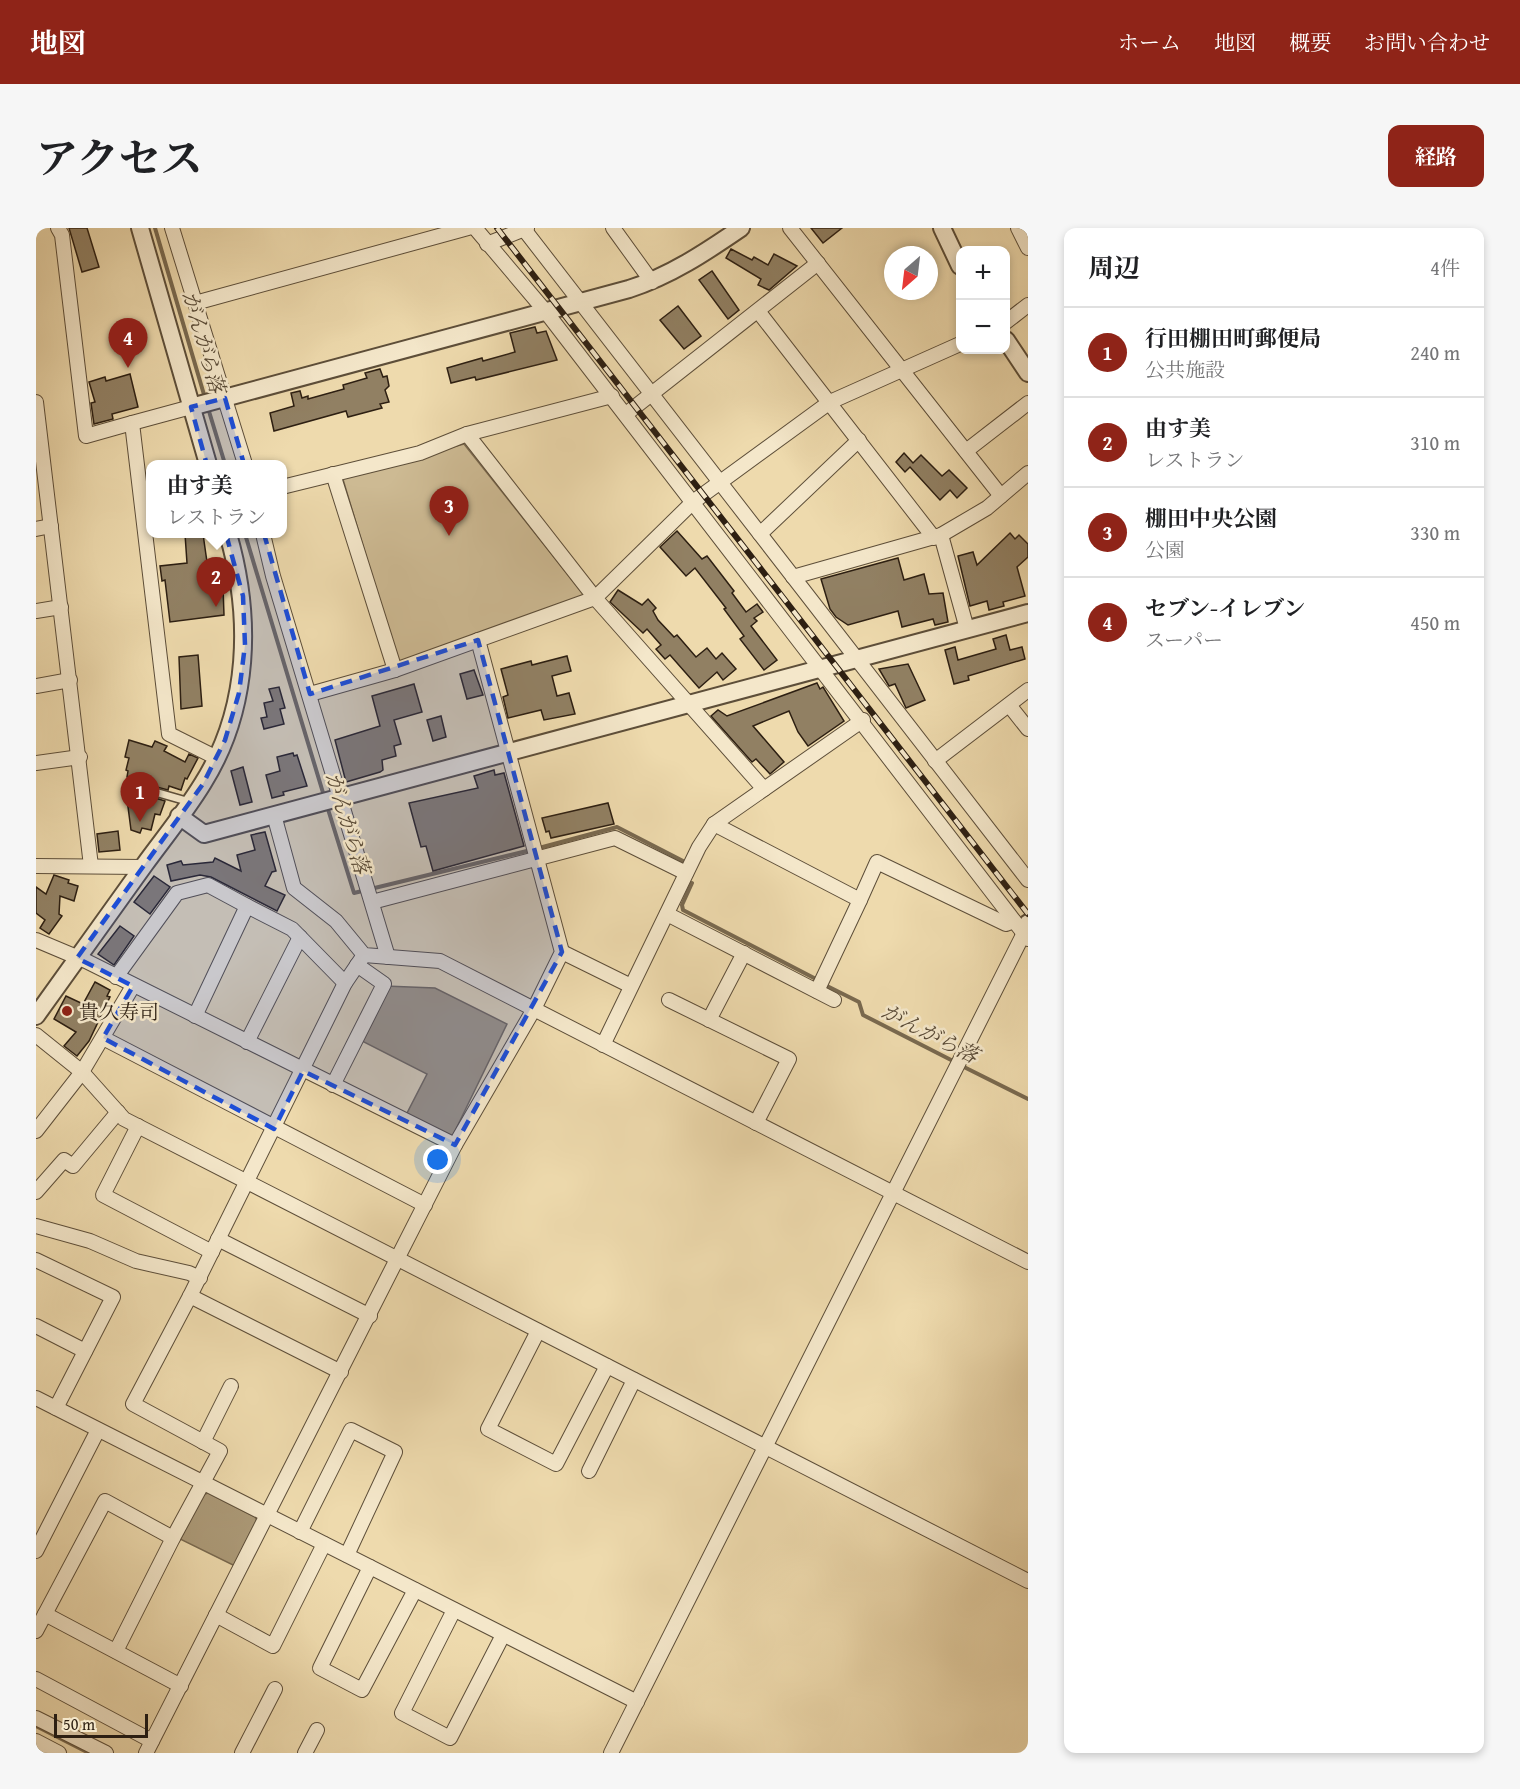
<!DOCTYPE html>
<html lang="ja">
<head>
<meta charset="utf-8">
<style>
	:root { --surface:#fff; --page:#f6f6f6; --text:#202124; --muted:#757577; --line:#e0e0e0; --accent:#8f2418 }
	body { margin:0; font-family:"Gentium Book Plus","Noto Serif JP",serif; background:var(--page); color:var(--text) }
	.controls { position:absolute; right:18px; top:18px; display:grid; overflow:hidden; border-radius:12px; box-shadow:0 3px 9px #0003 }
	.controls button { width:54px; height:54px; display:grid; place-items:center; padding:0; border:0; border-bottom:2px solid var(--line); background:var(--surface); color:var(--text); font:30px sans-serif }
	.compass { position:absolute; left:848px; top:18px; width:54px; height:54px; border-radius:50%; background:var(--surface); box-shadow:0 3px 9px #0003; rotate:208deg }
	.scale { position:absolute; left:18px; bottom:15px; width:94px; box-sizing:border-box; padding-left:6px; border:3px solid #2d1f12; border-top:0; font-size:16px; line-height:21px; white-space:nowrap; color:#2d1f12; -webkit-text-stroke:4px #f4e7ca; paint-order:stroke }
	.you { position:absolute; left:402px; top:932px; width:21px; height:21px; margin:-15px; border:4px solid #fff; border-radius:50%; background:#1a73e8; box-shadow:0 0 0 9px #1a73e833 }
	.badge { display:grid; place-items:center; width:39px; height:39px; border-radius:50%; background:var(--accent); color:#fff; font-size:20px; font-weight:700 }
	.pin { position:absolute; translate:-50% -50px; filter:drop-shadow(0 2px 3px #0008) }
	.pin::after { content:''; position:absolute; top:32px; width:21px; height:18px; background:inherit; clip-path:polygon(0 0,100% 0,50% 100%) }
	.popup { position:absolute; left:110px; top:232px; width:141px; height:78px; box-sizing:border-box; display:grid; place-content:center; border-radius:12px; background:var(--surface); filter:drop-shadow(0 2px 4px #0005); font-size:20px; white-space:nowrap; color:var(--muted) }
	.popup b { font-size:22px; color:var(--text) }
	.popup::after { content:''; position:absolute; left:50%; top:100%; margin-left:-12px; border:12px solid transparent; border-top-color:var(--surface) }
	.list { margin:0; padding:0; list-style:none }
	h2 { display:flex; justify-content:space-between; align-items:center; height:78px; margin:0; padding:0 24px; font-size:26px }
	h2 small { font-size:20px; font-weight:400; color:var(--muted) }
	.list li { display:grid; grid-template-columns:39px 1fr auto; gap:18px; align-items:center; box-sizing:border-box; height:90px; padding:0 24px; border-top:2px solid var(--line) }
	.list b { display:block; font-size:22px; white-space:nowrap }
	.list p { margin:0; font-size:20px; white-space:nowrap; color:var(--muted) }
	.list em { font-size:20px; font-style:normal; color:var(--muted) }
	.map { position:relative; flex:none; width:992px; height:1525px; overflow:hidden; border-radius:12px }
	header { display:flex; align-items:center; gap:36px; box-sizing:border-box; height:84px; padding:0 30px; background:var(--accent); color:#fff }
	header strong { font-size:28px }
	nav { display:flex; gap:33px; margin-inline-start:auto; font-size:21px }
	.intro { display:flex; align-items:center; justify-content:space-between; box-sizing:border-box; height:144px; padding:0 36px }
	h1 { margin:0; font-size:42px }
	.button { padding:15px 27px; border-radius:12px; background:var(--accent); color:#fff; font-size:21px; font-weight:700 }
	main { display:flex; gap:36px; padding:0 36px }
	aside { flex:1; background:var(--surface); border-radius:12px; box-shadow:0 3px 9px #0003 }
	.map>svg:first-child { display:block }
	.green { fill:#cdba93; stroke:#7d6c52; stroke-width:1.5 }
	.water { fill:#ac9a78; stroke:#79694f; stroke-width:1.5 }
	.lines { fill:none; stroke-linecap:round; stroke-linejoin:round }
	.stream { stroke:#79694f; stroke-width:4 }
	.building { fill:#918063; stroke:#2d1f12; stroke-width:1.5 }
	.service-casing { stroke:#5d4e39; stroke-width:10 }
	.minor-casing { stroke:#5d4e39; stroke-width:16 }
	.tertiary-casing { stroke:#5d4e39; stroke-width:20 }
	.service { stroke:#f4e7ca; stroke-width:7 }
	.minor { stroke:#f4e7ca; stroke-width:14 }
	.tertiary { stroke:#f4e7ca; stroke-width:16 }
	.rail-casing { stroke:#2d1f12; stroke-width:6 }
	.rail { stroke:#f4e7ca; stroke-width:4; stroke-dasharray:11; stroke-linecap:butt }
	.marked { fill:#1d4ed8; fill-opacity:0.2; stroke:#1d4ed8; stroke-width:4.5; stroke-dasharray:12 8; stroke-linejoin:round }
	.poi-dot { fill:#8f2418; stroke:#f4e7ca; stroke-width:2 }
	.labels { text-anchor:middle; dominant-baseline:central; stroke-width:5; stroke-linejoin:round; paint-order:stroke }
	.poi-label { font-size:20px; fill:#2d1f12; stroke:#f4e7ca; text-anchor:start }
	.water-label { font-size:21px; font-style:italic; fill:#594a36; stroke:#f4e7ca }
</style>
</head>
<body>
<header>
<strong>地図</strong>
<nav><a>ホーム</a><a>地図</a><a>概要</a><a>お問い合わせ</a></nav>
</header>
<div class="intro"><h1>アクセス</h1><a class="button">経路</a></div>
<main>
<div class="map">
<svg width="992" height="1525" viewBox="0 0 992 1525">
	<rect width="100%" height="100%" fill="#eedaad"/>
	<filter id="stains"><feTurbulence type="fractalNoise" baseFrequency=".00333" numOctaves="4"/><feColorMatrix values="0 0 0 0 .2 0 0 0 0 .09 0 0 0 0 .02 0 0 0 .5 -.17"/></filter>
	<radialGradient id="worn" r=".72"><stop offset=".6" stop-color="#630" stop-opacity="0"/><stop offset="1" stop-color="#630" stop-opacity=".3"/></radialGradient>
	<polygon class="green" points="428,216 549,368 362,435 306,248"/>
	<g class="water">
		<polygon points="349,758 399,760 471,796 417,907 411,909 369,889 391,846 322,811"/>
		<polygon points="172,1265 219,1289 221,1292 199,1338 144,1311 166,1267"/>
	</g>
	<g class="lines">
		<g class="stream">
			<polyline points="119,0 169,170"/>
			<polyline points="172,180 189,236"/>
			<polyline points="209,306 288,568"/>
			<polyline points="291,578 318,665 495,622"/>
			<polyline points="503,620 581,599 647,633"/>
			<polyline points="656,655 646,677 647,682 778,750"/>
			<polyline points="791,758 823,774 827,787 919,834"/>
			<polyline points="926,838 992,871"/>
			<polyline points="0,1498 53,1525"/>
		</g>
	</g>
	<g class="building">
		<polygon points="33,0 51,0 63,39 46,44"/>
		<polygon points="775,0 806,0 787,15"/>
		<polygon points="695,21 716,32 718,29 732,37 738,26 761,38 733,62 722,57 725,51 690,30"/>
		<polygon points="676,43 703,82 692,91 663,52"/>
		<polygon points="642,78 665,108 648,121 624,92"/>
		<polygon points="499,99 501,105 510,103 521,132 440,152 439,149 415,155 411,140 446,130 447,133 479,124 474,105"/>
		<polygon points="344,141 347,149 351,148 353,158 349,162 353,174 344,176 346,180 312,189 310,183 238,203 234,185 258,178 255,165 264,163 266,170 272,168 272,171 308,161 307,157 331,150 329,145"/>
		<polygon points="94,146 102,179 76,186 77,191 58,196 55,175 59,174 53,154 69,149 70,153"/>
		<polygon points="868,225 877,235 885,227 906,248 913,242 931,260 921,270 914,262 904,272 874,239 869,244 860,234"/>
		<polygon points="641,303 666,331 671,328 698,363 696,365 710,384 721,376 727,384 718,390 721,393 715,398 741,432 728,442 704,411 708,408 688,381 690,380 659,340 650,348 624,319"/>
		<polygon points="974,305 979,311 983,307 992,316 992,329 981,339 989,368 967,374 968,378 953,382 951,373 934,378 922,328 937,324 941,337"/>
		<polygon points="149,306 167,306 171,334 186,332 188,387 134,394 129,352 126,353 124,338 151,335"/>
		<polygon points="862,330 868,352 888,346 893,366 907,365 912,394 899,397 897,391 866,399 862,383 812,397 800,389 794,381 785,351"/>
		<polygon points="582,362 606,377 612,371 620,380 617,383 622,392 638,409 641,407 660,429 671,420 680,431 686,425 700,441 687,452 681,444 663,460 634,427 629,431 620,421 625,417 611,401 607,405 574,374"/>
		<polygon points="970,407 974,422 986,419 989,431 932,448 933,452 918,456 909,422 919,419 922,432 960,421 957,411"/>
		<polygon points="162,427 166,478 145,481 143,429"/>
		<polygon points="531,428 535,443 516,448 521,468 533,465 539,486 508,492 505,482 472,490 467,469 472,467 465,441 495,433 496,437"/>
		<polygon points="872,436 889,472 870,480 859,456 853,458 843,441"/>
		<polygon points="438,442 447,467 431,471 424,446"/>
		<polygon points="781,455 784,461 787,459 808,493 772,518 762,504 753,483 717,498 748,534 734,546 720,531 716,534 675,488 682,482 691,488"/>
		<polygon points="378,456 386,484 358,492 365,516 358,518 360,528 346,532 347,542 344,544 310,554 299,512 344,498 336,468"/>
		<polygon points="243,459 249,480 244,481 248,496 228,501 225,490 231,489 228,475 237,473 233,461"/>
		<polygon points="405,488 410,509 397,513 391,492"/>
		<polygon points="93,512 116,519 119,513 131,518 128,523 149,534 153,526 162,530 151,551 149,550 145,562 133,558 132,562 106,555 101,556 99,561 103,565 129,573 124,587 119,586 115,602 106,600 104,605 95,602 91,571 97,550 91,549 92,543 90,542 93,530 89,529"/>
		<polygon points="257,525 258,528 261,527 271,558 247,564 248,567 236,570 230,547 244,543 241,529"/>
		<polygon points="207,539 216,574 204,577 195,543"/>
		<polygon points="458,542 459,547 468,545 488,618 397,643 390,618 385,619 373,575 442,560 438,548"/>
		<polygon points="572,575 578,596 515,610 513,603 510,604 506,590"/>
		<polygon points="82,603 84,622 63,624 61,606"/>
		<polygon points="229,604 240,643 236,644 229,658 249,667 241,683 175,649 164,647 135,653 131,637 145,633 147,637 177,634 179,630 205,643 201,627 219,622 215,607"/>
		<polygon points="18,647 33,652 32,655 42,658 38,673 24,668 23,686 26,688 13,706 4,700 9,692 0,685 0,659 10,666"/>
		<polygon points="118,648 134,659 114,686 98,674"/>
		<polygon points="84,698 98,708 78,737 62,726"/>
		<polygon points="59,754 74,762 71,768 74,769 53,813 41,828 28,818 40,804 18,791 30,768 47,776"/>
	</g>
	<g class="lines">
		<defs>
			<polyline id="service" points="105,560 154,574"/>
			<g id="minor">
				<polyline points="22,0 26,7 50,208 96,195"/>
				<polyline points="136,0 209,236"/>
				<polyline points="439,0 510,84 992,711"/>
				<polyline points="487,0 992,652"/>
				<polyline points="577,0 616,54"/>
				<polyline points="754,0 965,268"/>
				<polyline points="982,0 992,20"/>
				<polyline points="451,16 491,0"/>
				<polyline points="159,75 432,0"/>
				<polyline points="722,83 898,310"/>
				<polyline points="970,94 992,77"/>
				<polyline points="0,174 55,638"/>
				<polyline points="155,179 96,195 133,506 181,530"/>
				<polyline points="590,186 782,35"/>
				<polyline points="431,206 559,370 728,561"/>
				<polyline points="930,223 992,175"/>
				<polyline points="297,246 359,442"/>
				<polyline points="246,259 384,225 431,206 576,168"/>
				<polyline points="0,301 15,298"/>
				<polyline points="227,306 237,348 352,729"/>
				<polyline points="724,306 823,212"/>
				<polyline points="905,307 931,401"/>
				<polyline points="757,349 905,307 951,280 992,245"/>
				<polyline points="0,383 25,379"/>
				<polyline points="0,458 34,452"/>
				<polyline points="274,466 359,442 559,370 657,274 794,174 924,116"/>
				<polyline points="973,477 992,501"/>
				<polyline points="899,533 992,462"/>
				<polyline points="0,535 44,529"/>
				<polyline points="238,587 258,660 300,693 328,727 404,733 992,1034"/>
				<polyline points="678,596 824,672 841,634 970,696 978,693"/>
				<polyline points="0,638 107,639"/>
				<polyline points="336,674 579,610 650,645"/>
				<polyline points="631,686 798,772"/>
				<polyline points="0,712 50,733 419,917"/>
				<polyline points="526,724 595,758"/>
				<polyline points="80,749 141,665 172,657 211,678"/>
				<polyline points="781,763 824,672"/>
				<polyline points="633,772 753,831 720,895"/>
				<polyline points="159,788 211,678 256,701 309,755"/>
				<polyline points="673,792 708,725"/>
				<polyline points="0,807 46,844 88,891 992,1353"/>
				<polyline points="67,810 389,977"/>
				<polyline points="211,814 264,709"/>
				<polyline points="567,817 663,619 678,596 827,492"/>
				<polyline points="297,857 348,756 321,737"/>
				<polyline points="102,898 67,967 176,1024"/>
				<polyline points="0,903 46,844 97,758"/>
				<polyline points="0,964 28,932 37,938 82,884"/>
				<polyline points="0,998 54,1013 100,1033 153,1045 164,1050"/>
				<polyline points="182,1011 334,1088"/>
				<polyline points="0,1032 77,1069 20,1180"/>
				<polyline points="154,1068 305,1144"/>
				<polyline points="0,1098 49,1123"/>
				<polyline points="502,1103 452,1201 520,1236 571,1138"/>
				<polyline points="0,1170 601,1474"/>
				<polyline points="167,1214 195,1158"/>
				<polyline points="553,1243 598,1152"/>
				<polyline points="264,1304 315,1202 359,1224 311,1327"/>
				<polyline points="0,1323 62,1202"/>
				<polyline points="334,1339 284,1440 326,1462 379,1362"/>
				<polyline points="418,1382 366,1485 414,1510 467,1407"/>
				<polyline points="9,1386 145,1458"/>
				<polyline points="180,1387 237,1418 288,1316"/>
				<polyline points="0,1403 69,1273 137,1310 184,1223 97,1176 154,1068 309,755 328,727"/>
				<polyline points="80,1423 137,1310"/>
				<polyline points="0,1451 116,1513"/>
				<polyline points="0,1490 70,1525"/>
				<polyline points="0,1513 23,1525"/>
				<polyline points="110,1525 419,917 498,781 526,724 442,412"/>
				<polyline points="206,1525 239,1461"/>
				<polyline points="269,1525 281,1502"/>
				<polyline points="575,1525 988,705"/>
			</g>
			<g id="tertiary">
				<polyline points="104,0 172,236"/>
				<polyline points="906,0 924,38"/>
				<polyline points="970,112 992,145"/>
				<path d="M155,179L593,61C634,48 670,24 705,0"/>
				<polyline points="143,588 168,606 992,385"/>
				<polyline points="988,705 992,695"/>
				<path d="M0,788C36,737 73,687 109,636C128,610 150,583 167,555C214,480 216,389 192,306"/>
			</g>
		</defs>
		<use href="#service" class="service-casing"/>
		<use href="#minor" class="minor-casing"/>
		<use href="#tertiary" class="tertiary-casing"/>
		<use href="#service" class="service"/>
		<use href="#minor" class="minor"/>
		<use href="#tertiary" class="tertiary"/>
		<defs>
			<polyline id="rail" points="461,0 992,686"/>
		</defs>
		<use href="#rail" class="rail-casing"/>
		<use href="#rail" class="rail"/>
	</g>
	<path class="marked" d="M189,170L274,466L442,412L526,724L419,917L267,843L238,901L67,810L97,758L41,730L167,556L189,512L203,465L209,417L207,368L155,179Z"/>
	<circle class="poi-dot" cx="31" cy="783" r="6"/>
	<g class="labels">
		<g class="poi-label">
			<text x="43" y="783">貴久寿司</text>
		</g>
		<g class="water-label">
			<text transform="translate(168 114) rotate(74)">がんがら落</text>
			<text transform="translate(312 595) rotate(73)">がんがら落</text>
			<text transform="translate(894 805) rotate(27)">がんがら落</text>
		</g>
	</g>
	<rect width="100%" height="100%" filter="url(#stains)"/>
	<rect width="100%" height="100%" fill="url(#worn)"/>
</svg>
<div class="controls">
<button>+</button>
<button>−</button>
</div>
<svg class="compass" viewBox="-18 -18 36 36"><path d="M0-13l5 13h-10z" fill="#e53935"/><path d="M0 13l5-13h-10z" fill="#757577"/></svg>
<div class="scale">50 m</div>
<div class="you"></div>
<div class="pin badge" style="left:104px;top:594px">1</div>
<div class="pin badge" style="left:180px;top:379px">2</div>
<div class="popup"><b>由す美</b>レストラン</div>
<div class="pin badge" style="left:413px;top:308px">3</div>
<div class="pin badge" style="left:92px;top:140px">4</div>
</div>
<aside>
<h2>周辺<small>4件</small></h2>
<ul class="list">
<li><span class="badge">1</span><div><b>行田棚田町郵便局</b><p>公共施設</p></div><em>240 m</em></li>
<li><span class="badge">2</span><div><b>由す美</b><p>レストラン</p></div><em>310 m</em></li>
<li><span class="badge">3</span><div><b>棚田中央公園</b><p>公園</p></div><em>330 m</em></li>
<li><span class="badge">4</span><div><b>セブン-イレブン</b><p>スーパー</p></div><em>450 m</em></li>
</ul>
</aside>
</main>
</body>
</html>
